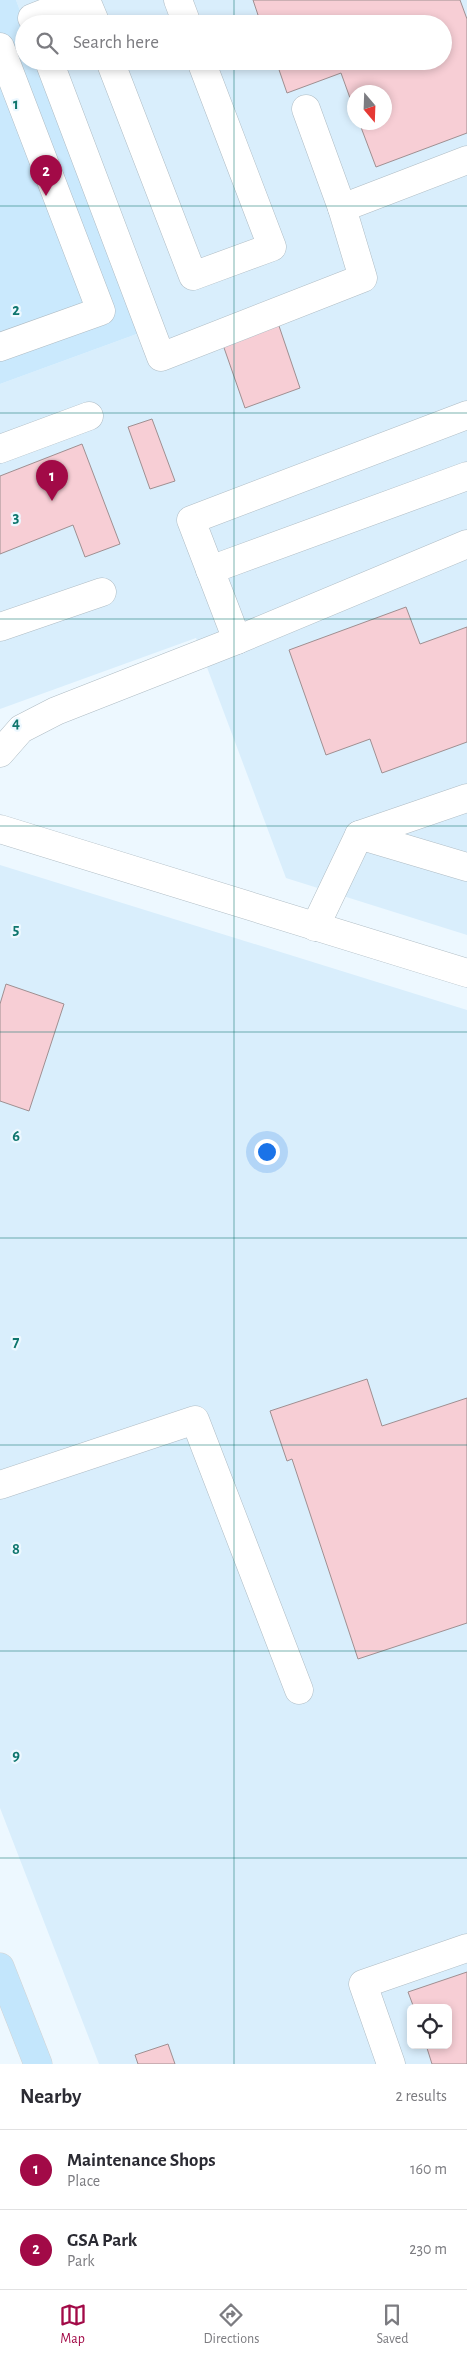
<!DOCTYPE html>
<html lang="en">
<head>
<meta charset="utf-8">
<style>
	:root { --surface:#fff; --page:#f7f7f7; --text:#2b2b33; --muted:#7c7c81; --line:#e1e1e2; --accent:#a20a47 }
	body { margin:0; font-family:"Alegreya Sans",sans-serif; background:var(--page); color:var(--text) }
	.controls { position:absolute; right:15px; bottom:15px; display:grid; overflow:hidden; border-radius:8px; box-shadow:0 2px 8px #0003 }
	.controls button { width:45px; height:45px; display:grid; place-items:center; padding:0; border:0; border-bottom:1px solid var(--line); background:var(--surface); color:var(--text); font:25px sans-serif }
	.compass { position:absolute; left:347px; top:85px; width:45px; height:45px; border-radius:50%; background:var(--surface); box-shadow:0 2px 8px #0003; rotate:161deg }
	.you { position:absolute; left:266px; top:1151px; width:18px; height:18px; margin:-12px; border:4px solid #fff; border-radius:50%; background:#1a73e8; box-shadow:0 0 0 8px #1a73e833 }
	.badge { display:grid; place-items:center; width:32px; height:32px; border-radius:50%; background:var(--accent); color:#fff; font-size:16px; font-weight:700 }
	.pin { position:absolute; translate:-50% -41px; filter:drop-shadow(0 1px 2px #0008) }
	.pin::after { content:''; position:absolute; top:26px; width:18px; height:15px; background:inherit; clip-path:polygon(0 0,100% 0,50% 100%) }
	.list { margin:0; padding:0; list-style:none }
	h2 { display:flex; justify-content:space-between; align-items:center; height:65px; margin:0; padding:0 20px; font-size:21px }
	h2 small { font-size:16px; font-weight:400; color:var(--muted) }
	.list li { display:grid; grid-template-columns:32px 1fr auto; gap:15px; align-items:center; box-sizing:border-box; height:80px; padding:0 20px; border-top:1px solid var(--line) }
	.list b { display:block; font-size:19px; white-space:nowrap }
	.list p { margin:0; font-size:16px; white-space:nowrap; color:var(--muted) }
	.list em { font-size:16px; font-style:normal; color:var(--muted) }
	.icon { flex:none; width:28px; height:28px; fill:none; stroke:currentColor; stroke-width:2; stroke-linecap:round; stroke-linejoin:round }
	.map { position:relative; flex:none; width:467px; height:2064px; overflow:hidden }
	.search { position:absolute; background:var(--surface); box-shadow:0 2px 8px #0003; left:15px; right:15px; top:15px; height:55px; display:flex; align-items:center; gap:12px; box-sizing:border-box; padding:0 18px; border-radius:28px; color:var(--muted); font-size:19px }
	.sheet { height:225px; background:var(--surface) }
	nav { display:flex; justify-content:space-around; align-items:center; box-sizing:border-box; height:70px; border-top:1px solid var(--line); background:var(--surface); font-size:14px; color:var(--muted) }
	nav a { display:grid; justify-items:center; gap:2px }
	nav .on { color:var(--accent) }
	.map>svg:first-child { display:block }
	.built { fill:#d9eefc; fill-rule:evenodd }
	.green { fill:#cae9fd }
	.building { fill:#f7ced5; stroke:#9f8f91 }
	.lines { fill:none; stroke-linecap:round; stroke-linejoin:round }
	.minor-casing { stroke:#afbcc4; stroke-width:29 }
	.major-casing { stroke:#d2d3d3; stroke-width:29 }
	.minor { stroke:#fff; stroke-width:28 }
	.major { stroke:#c3e6fc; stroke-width:28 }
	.grid { fill:none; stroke:#0f766e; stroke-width:1; stroke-opacity:0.55 }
	.grid-label { font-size:16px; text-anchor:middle; font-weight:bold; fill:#0f766e; stroke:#edf8ff; stroke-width:4.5; stroke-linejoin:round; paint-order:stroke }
</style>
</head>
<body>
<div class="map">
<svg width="467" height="2064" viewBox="0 0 467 2064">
	<rect width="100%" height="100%" fill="#edf8ff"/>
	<g class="built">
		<path d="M16,0H467V935L286,878L196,638L0,709V384L145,331L39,61H443V24H25ZM354,92H384V122H354Z"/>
		<path d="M0,865L467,1010V2064H99L0,1808ZM411,2008H448V2045H411Z"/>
	</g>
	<polygon class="green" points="0,0 16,0 25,24 24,61 39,61 145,331 0,384"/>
	<g class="building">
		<polygon points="253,0 460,0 467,19 467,133 376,167 359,122 384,122 384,92 354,92 354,109 341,73 287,93 276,61 443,61 443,24 261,24"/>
		<polygon points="278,323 300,388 245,408 222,342"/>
		<polygon points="152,419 175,481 150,489 128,427"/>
		<polygon points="82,444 120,544 85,557 73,525 0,554 0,476"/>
		<polygon points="406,607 420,644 467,627 467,742 382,773 370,739 326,755 289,650"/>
		<polygon points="6,984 64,1004 29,1111 0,1101 0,1004"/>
		<polygon points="367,1379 382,1426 467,1398 467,1623 358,1659 292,1459 287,1461 270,1411"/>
		<polygon points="467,1972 467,2064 432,2064 426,2045 448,2045 448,2008 414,2008 408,1992"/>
		<polygon points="168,2044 175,2064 138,2064 135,2055"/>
	</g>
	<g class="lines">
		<defs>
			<g id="minor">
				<polyline points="86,0 96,24"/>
				<polyline points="178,0 187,24"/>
				<polyline points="32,18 78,0"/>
				<polyline points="0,47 101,311 0,347"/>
				<polyline points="49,61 161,357 363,278 342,208"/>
				<polyline points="110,61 193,276 272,247 201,61"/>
				<polyline points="306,109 342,208 467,160"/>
				<polyline points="0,449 89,416"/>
				<polyline points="210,570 467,476"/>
				<polyline points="0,627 102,592"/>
				<polyline points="237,640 191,520 467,415"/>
				<polyline points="0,753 21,729 56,711 237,640 467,544"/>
				<polyline points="0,829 467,973"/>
				<polyline points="359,835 467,798"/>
				<polyline points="315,927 359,835 467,867"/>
				<polyline points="0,1485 195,1420 299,1690"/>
				<polyline points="391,2064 363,1984 467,1948"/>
			</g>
			<polyline id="major" points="0,1967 38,2064"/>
		</defs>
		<use href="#minor" class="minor-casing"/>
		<use href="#major" class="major-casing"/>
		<use href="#minor" class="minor"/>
		<use href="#major" class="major"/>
	</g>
	<path class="grid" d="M234,0V24M234,61V2064M0,206H467M0,413H467M0,619H467M0,826H467M0,1032H467M0,1238H467M0,1445H467M0,1651H467M0,1858H467"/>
	<g class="grid-label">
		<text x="16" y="109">1</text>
		<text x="16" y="315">2</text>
		<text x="16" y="522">3</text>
		<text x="16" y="728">4</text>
		<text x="16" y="934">5</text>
		<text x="16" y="1141">6</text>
		<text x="16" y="1347">7</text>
		<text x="16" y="1554">8</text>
		<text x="16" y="1760">9</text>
	</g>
</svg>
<div class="controls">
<button><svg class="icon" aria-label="locate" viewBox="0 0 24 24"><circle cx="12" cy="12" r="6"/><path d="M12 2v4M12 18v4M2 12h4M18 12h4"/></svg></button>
</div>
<svg class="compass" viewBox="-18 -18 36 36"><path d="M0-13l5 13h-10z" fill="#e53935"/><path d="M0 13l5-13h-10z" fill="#7c7c81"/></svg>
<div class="you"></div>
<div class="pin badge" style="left:52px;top:501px">1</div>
<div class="pin badge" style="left:46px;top:196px">2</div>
<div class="search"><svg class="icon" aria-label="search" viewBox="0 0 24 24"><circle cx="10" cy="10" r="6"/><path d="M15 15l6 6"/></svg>Search here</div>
</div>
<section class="sheet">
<h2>Nearby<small>2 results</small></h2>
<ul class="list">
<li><span class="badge">1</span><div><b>Maintenance Shops</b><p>Place</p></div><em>160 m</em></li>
<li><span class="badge">2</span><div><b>GSA Park</b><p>Park</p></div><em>230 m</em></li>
</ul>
</section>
<nav>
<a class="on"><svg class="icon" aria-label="map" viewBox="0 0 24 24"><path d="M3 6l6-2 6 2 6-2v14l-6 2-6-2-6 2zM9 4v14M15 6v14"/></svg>Map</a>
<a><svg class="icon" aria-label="directions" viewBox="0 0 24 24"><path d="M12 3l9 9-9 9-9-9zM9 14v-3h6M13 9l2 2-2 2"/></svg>Directions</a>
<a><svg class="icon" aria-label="saved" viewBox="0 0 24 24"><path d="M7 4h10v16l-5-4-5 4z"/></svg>Saved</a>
</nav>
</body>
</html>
